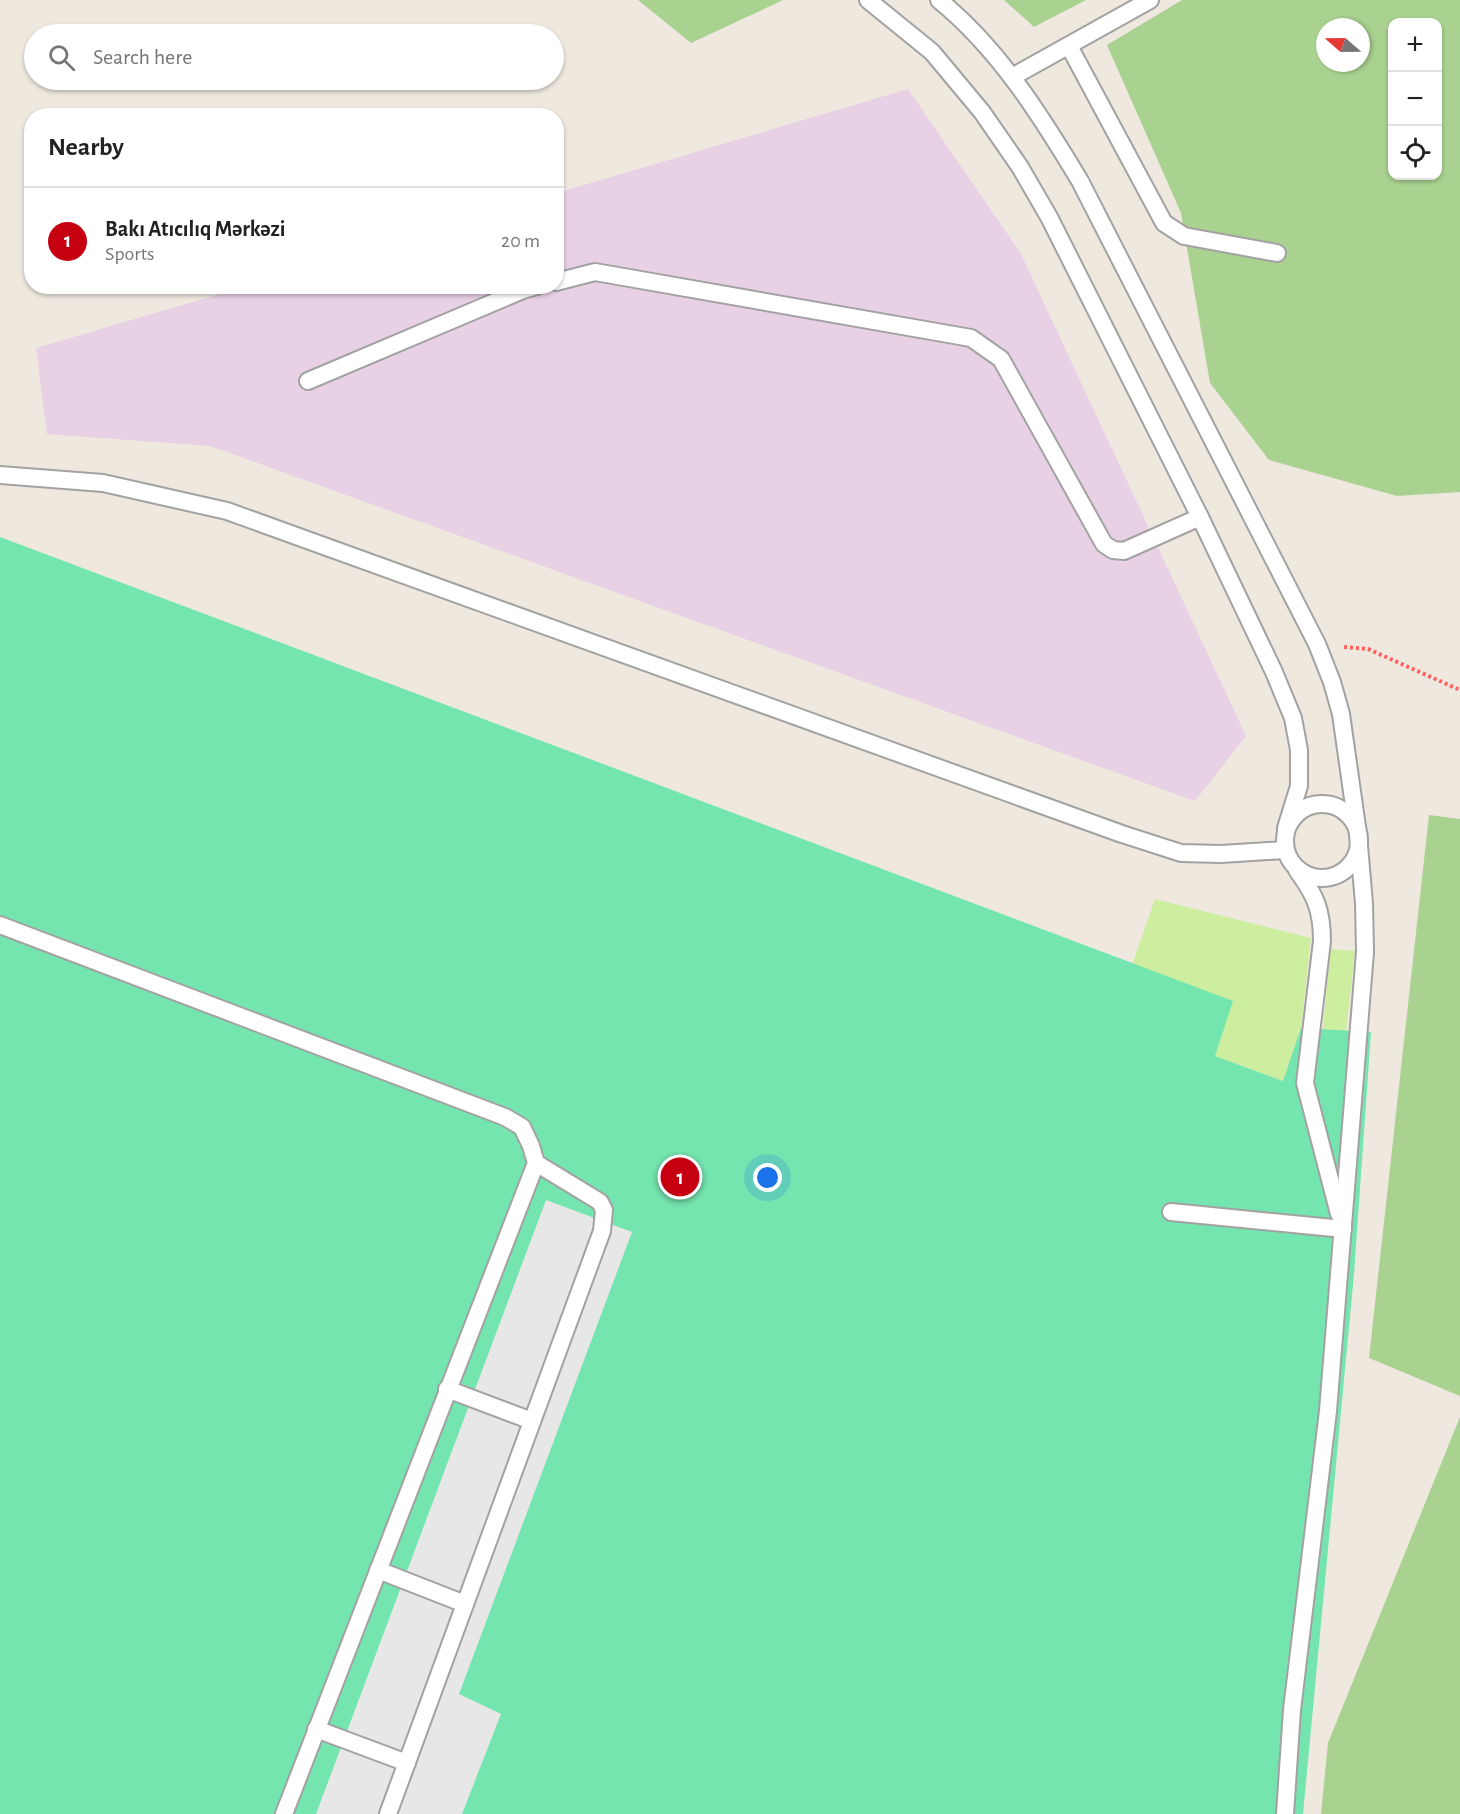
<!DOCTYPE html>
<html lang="en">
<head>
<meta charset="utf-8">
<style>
	:root { --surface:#fff; --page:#f2f2f2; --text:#222; --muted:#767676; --line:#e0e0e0; --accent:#c60011 }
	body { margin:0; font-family:"Alegreya Sans",sans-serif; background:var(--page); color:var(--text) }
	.controls { position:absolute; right:18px; top:18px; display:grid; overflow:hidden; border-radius:12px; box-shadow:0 2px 4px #0004 }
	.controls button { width:54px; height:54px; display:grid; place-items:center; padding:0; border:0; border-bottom:2px solid var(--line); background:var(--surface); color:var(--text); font:30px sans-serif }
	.compass { position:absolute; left:1316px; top:18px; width:54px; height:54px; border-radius:50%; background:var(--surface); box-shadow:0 2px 4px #0004; rotate:290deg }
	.you { position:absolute; left:768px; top:1178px; width:21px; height:21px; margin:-15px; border:4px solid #fff; border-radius:50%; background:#1a73e8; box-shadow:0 0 0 9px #1a73e833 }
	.badge { display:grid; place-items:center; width:39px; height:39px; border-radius:50%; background:var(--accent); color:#fff; font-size:20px; font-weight:700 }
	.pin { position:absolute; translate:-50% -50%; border:3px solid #fff; box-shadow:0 2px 6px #0006 }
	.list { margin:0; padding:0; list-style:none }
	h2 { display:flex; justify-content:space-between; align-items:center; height:78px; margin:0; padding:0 24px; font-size:26px }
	h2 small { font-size:20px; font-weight:400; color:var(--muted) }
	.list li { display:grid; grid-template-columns:39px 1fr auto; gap:18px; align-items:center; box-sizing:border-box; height:108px; padding:0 24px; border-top:2px solid var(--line) }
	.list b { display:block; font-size:22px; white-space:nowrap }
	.list p { margin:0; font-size:20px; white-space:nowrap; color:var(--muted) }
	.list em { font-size:20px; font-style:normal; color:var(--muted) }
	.icon { flex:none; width:33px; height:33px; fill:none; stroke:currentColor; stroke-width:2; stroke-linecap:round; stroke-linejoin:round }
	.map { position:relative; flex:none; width:1460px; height:1814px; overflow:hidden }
	.search { position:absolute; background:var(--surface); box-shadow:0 2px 4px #0004; left:24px; top:24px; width:540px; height:66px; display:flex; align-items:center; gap:15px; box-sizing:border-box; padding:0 21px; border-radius:33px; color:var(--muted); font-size:22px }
	.panel { position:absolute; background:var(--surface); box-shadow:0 2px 4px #0004; left:24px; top:108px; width:540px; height:186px; border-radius:24px }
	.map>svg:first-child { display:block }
	.industrial { fill:#e8d0e5 }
	.grass { fill:#cdee9f }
	.forest { fill:#a9d190; fill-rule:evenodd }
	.pitch { fill:#75e5b0 }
	.parking { fill:#e7e7e7 }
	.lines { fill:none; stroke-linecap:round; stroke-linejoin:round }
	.lane-casing { stroke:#a2a2a2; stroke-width:20 }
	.path { stroke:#ff625f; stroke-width:4; stroke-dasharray:3 3; stroke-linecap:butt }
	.lane { stroke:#fff; stroke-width:16 }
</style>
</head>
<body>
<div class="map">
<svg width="1460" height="1814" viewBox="0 0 1460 1814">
	<rect width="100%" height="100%" fill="#eee8df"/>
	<polygon class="industrial" points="908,89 1021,254 1246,736 1195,801 210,446 47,434 36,348 244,287 556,286 557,193"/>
	<g class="grass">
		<polygon points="1155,899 1311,938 1301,1028 1283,1081 1214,1056 1133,962"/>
		<polygon points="1330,949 1355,951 1344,1050 1320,1061"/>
	</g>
	<g class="forest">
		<polygon points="638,0 783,0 691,43"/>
		<polygon points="1004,0 1086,0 1034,27"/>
		<path d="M1182,0H1460V492L1397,496L1269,460L1210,383L1181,213L1107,45ZM1392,22H1438V176H1392ZM1325,27H1361V63H1325Z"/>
		<polygon points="1429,815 1460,819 1460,1396 1369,1358"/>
		<polygon points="1460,1417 1460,1814 1321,1814 1328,1743"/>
	</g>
	<polygon class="pitch" points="0,537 1233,1001 1215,1056 1283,1081 1301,1028 1371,1032 1354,1274 1303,1814 0,1814"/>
	<polygon class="parking" points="546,1200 632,1232 459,1694 501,1714 462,1814 316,1814"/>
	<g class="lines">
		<defs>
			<g id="lane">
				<polyline points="868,0 932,52 982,112 1020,167 1049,217 1200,517 1274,672 1293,718 1299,750 1299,786 1286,828"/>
				<path d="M939,0C999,49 1041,116 1080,181L1317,644L1332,682L1341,714L1358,834L1364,903L1365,952L1328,1411L1292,1710L1285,1814"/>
				<polyline points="1069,46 1164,223 1184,236 1277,253"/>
				<polyline points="1012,77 1150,0"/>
				<polyline points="556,282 595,272 971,338 1001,359 1104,544 1113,550 1124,551 1200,517"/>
				<polyline points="308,381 523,290 537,286"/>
				<polyline points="0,475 103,483 227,511 1122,834 1181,853 1221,854 1285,850"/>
				<circle cx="1322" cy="841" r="37"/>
				<path d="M1297,870C1315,895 1322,909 1322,941L1305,1083L1339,1214"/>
				<polyline points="0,925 505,1117 522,1127 531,1146 536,1163 284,1814"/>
				<polyline points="1171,1212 1343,1229"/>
				<polyline points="447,1389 532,1421"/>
				<polyline points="378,1570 465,1604"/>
				<polyline points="316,1729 407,1763"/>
				<polyline points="388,1814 602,1231 604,1210 600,1202 536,1163"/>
			</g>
		</defs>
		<use href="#lane" class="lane-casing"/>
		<polyline class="path" points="1344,647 1368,649 1460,690"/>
		<use href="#lane" class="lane"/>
	</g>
</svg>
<div class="controls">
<button>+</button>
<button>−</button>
<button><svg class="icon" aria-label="locate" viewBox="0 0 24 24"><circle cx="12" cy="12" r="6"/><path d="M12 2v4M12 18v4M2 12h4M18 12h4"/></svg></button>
</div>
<svg class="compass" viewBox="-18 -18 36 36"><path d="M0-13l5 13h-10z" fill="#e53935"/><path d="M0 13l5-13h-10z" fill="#767676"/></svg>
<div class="you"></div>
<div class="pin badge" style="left:680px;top:1177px">1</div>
<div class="search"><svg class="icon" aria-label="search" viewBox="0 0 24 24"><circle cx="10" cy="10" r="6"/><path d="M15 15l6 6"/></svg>Search here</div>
<section class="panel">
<h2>Nearby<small></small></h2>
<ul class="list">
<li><span class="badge">1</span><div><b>Bakı Atıcılıq Mərkəzi</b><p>Sports</p></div><em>20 m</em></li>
</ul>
</section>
</div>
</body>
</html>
